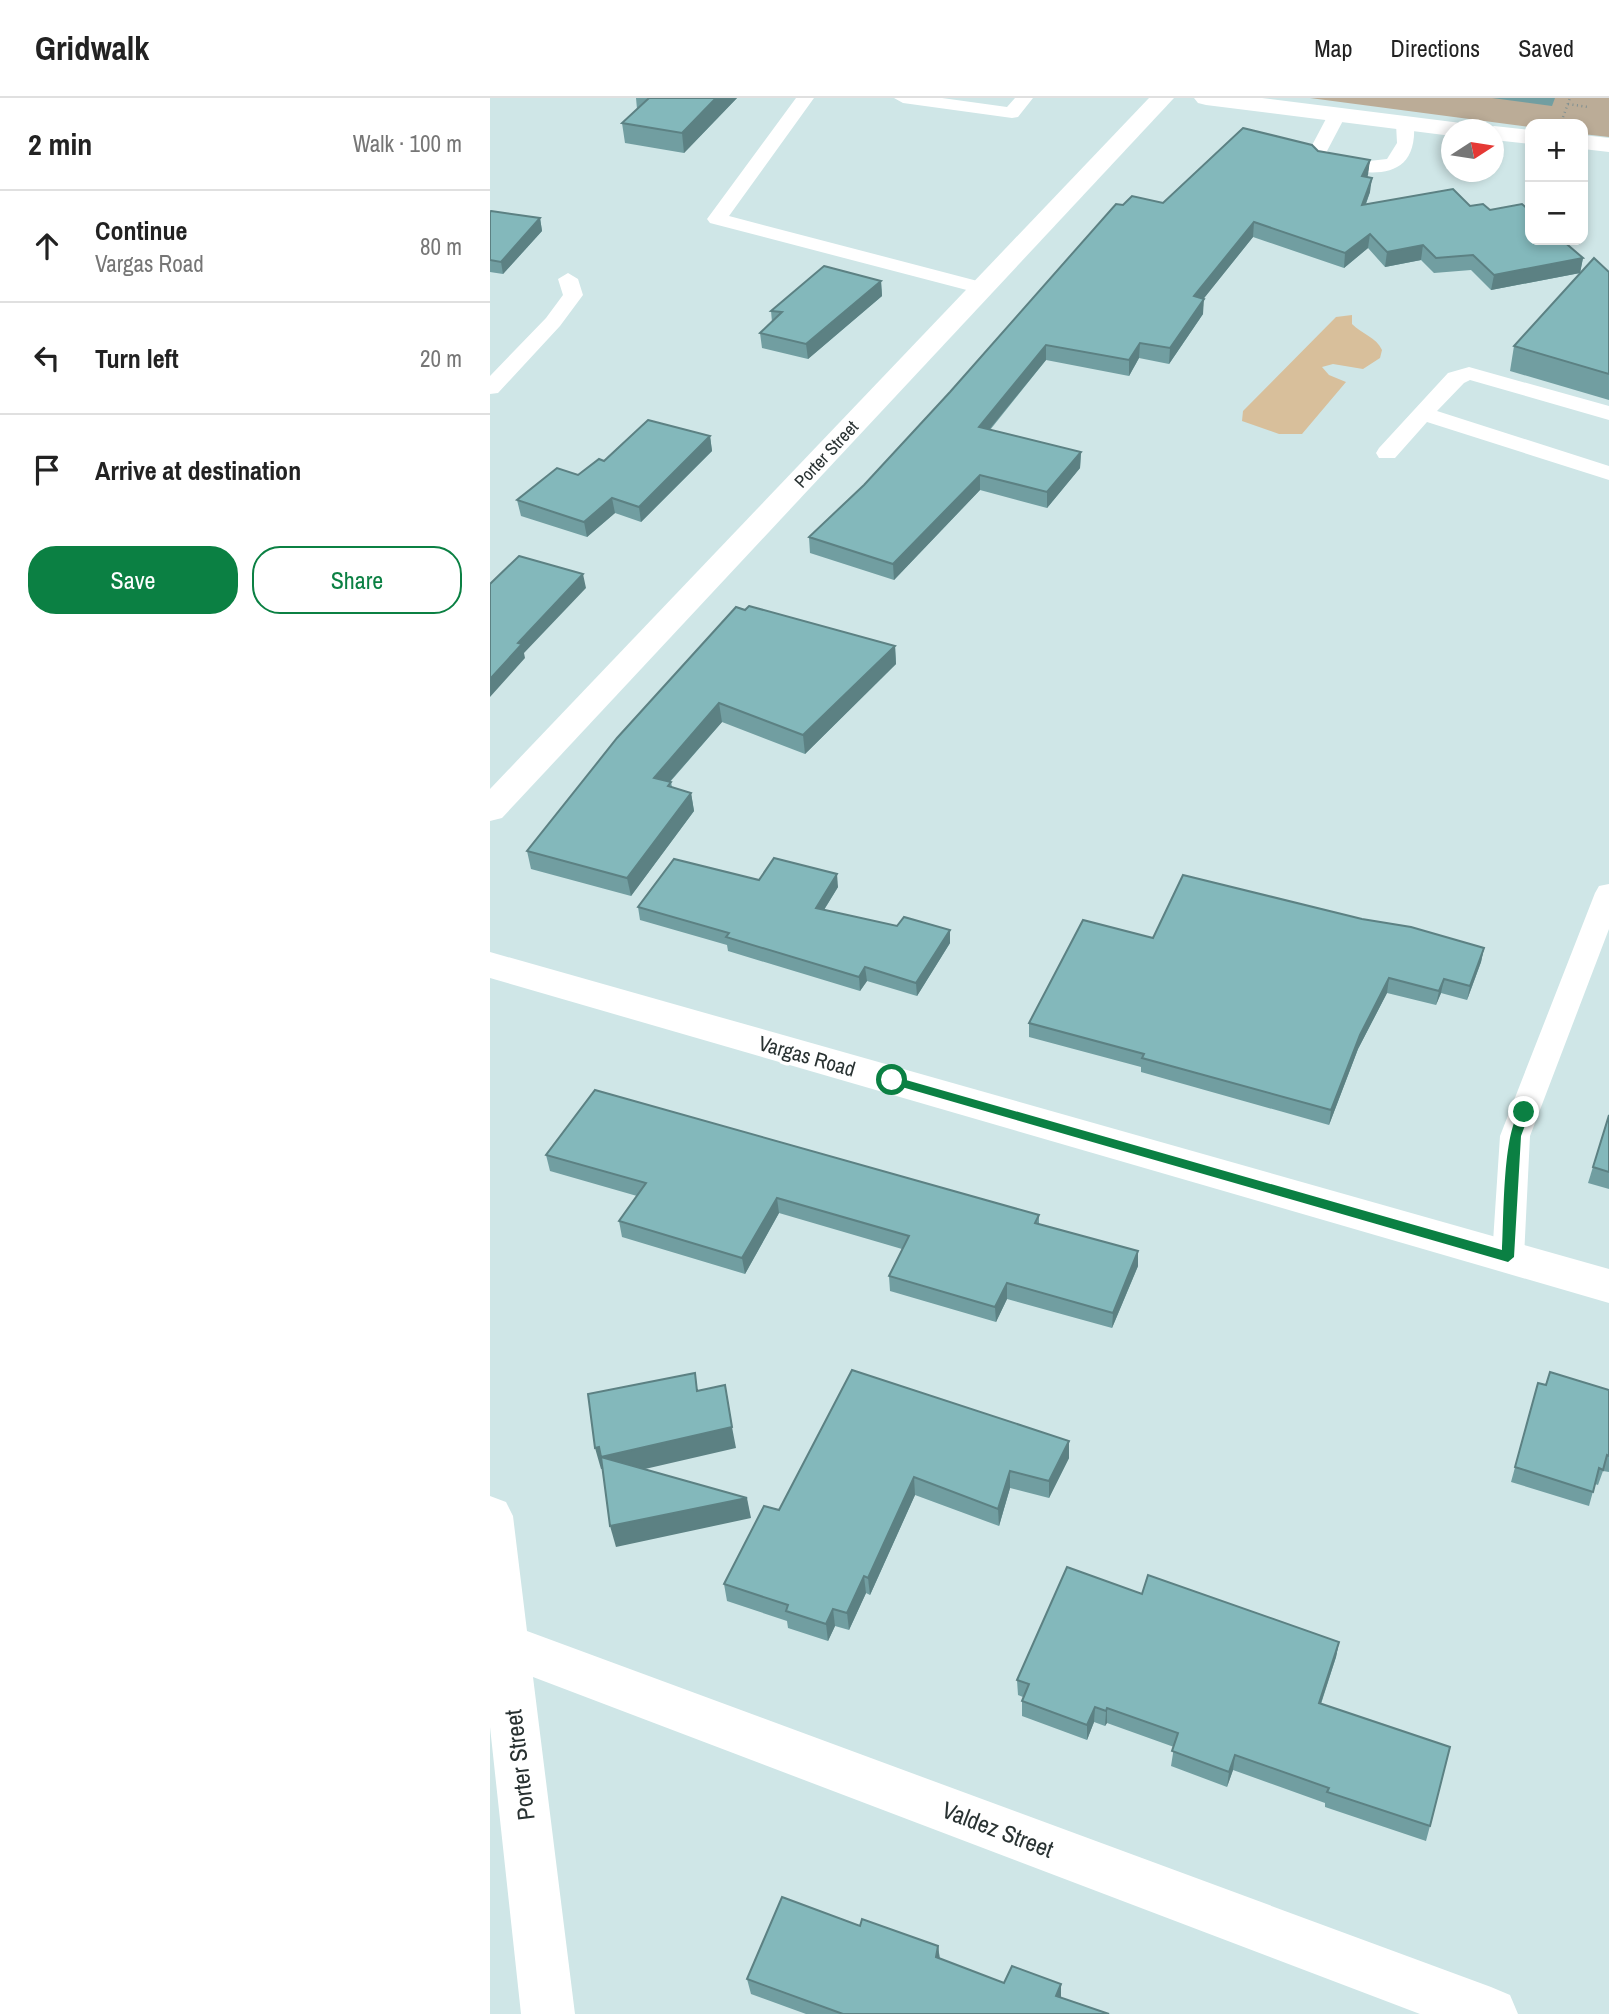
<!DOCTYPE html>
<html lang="en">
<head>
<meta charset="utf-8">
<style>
	:root { --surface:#fff; --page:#f2f2f2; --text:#222; --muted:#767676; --line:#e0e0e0; --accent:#0b8043 }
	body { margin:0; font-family:"Archivo Narrow",sans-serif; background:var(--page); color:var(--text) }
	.controls { position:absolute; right:21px; top:21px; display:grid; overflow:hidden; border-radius:14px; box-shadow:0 4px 10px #0003 }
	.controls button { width:63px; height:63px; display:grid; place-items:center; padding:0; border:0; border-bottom:2px solid var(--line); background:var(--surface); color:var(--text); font:35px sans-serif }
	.compass { position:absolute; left:951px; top:21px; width:63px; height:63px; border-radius:50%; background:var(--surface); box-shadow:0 4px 10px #0003; rotate:78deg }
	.stop { position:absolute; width:21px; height:21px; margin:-16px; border:5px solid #0b8043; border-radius:50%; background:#fff }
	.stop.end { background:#0b8043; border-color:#fff; box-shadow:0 2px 7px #0008 }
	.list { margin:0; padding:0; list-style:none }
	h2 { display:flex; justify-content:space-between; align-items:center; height:91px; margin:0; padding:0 28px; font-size:30px }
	h2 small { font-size:23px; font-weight:400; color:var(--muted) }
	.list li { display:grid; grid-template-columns:46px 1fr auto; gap:21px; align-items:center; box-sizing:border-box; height:112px; padding:0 28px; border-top:2px solid var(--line) }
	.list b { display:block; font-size:26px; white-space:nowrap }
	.list p { margin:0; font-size:23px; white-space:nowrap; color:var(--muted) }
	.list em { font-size:23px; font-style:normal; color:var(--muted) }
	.actions { display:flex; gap:14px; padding:21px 28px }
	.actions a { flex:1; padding:16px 0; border:2px solid var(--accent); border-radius:28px; text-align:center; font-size:24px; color:var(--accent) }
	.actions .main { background:var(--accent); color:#fff }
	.icon { flex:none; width:38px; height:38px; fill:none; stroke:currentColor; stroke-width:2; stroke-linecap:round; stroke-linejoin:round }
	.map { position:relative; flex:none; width:1119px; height:1916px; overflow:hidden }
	header { display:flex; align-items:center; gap:42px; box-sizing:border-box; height:98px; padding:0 35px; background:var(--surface); border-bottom:2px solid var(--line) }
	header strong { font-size:33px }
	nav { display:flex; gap:38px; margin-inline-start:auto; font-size:24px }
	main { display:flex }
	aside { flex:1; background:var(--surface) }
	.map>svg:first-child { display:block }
	.green { fill:#bbac97 }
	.water { fill:#d8bf9b }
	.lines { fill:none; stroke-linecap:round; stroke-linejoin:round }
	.path { stroke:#809091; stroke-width:2.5; stroke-dasharray:1 3.5; stroke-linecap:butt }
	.service { fill:#fff; fill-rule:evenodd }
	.minor { fill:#fff; fill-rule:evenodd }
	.tertiary { fill:#fff; fill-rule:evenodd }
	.secondary { fill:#fff; fill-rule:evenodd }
	.wall { fill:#719ea1 }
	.shaded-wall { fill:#5c8183 }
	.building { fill:#83b8bb; stroke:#5c8183; stroke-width:2 }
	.route { fill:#0b8043 }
	.labels { text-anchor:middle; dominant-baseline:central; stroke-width:7; stroke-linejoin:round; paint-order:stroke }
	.far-street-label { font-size:18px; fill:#293232; stroke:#fff }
	.street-label { font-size:21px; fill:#293232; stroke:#fff }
	.near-street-label { font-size:24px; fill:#293232; stroke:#fff }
</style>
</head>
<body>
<header>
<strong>Gridwalk</strong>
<nav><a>Map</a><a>Directions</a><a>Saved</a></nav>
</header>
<main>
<aside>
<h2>2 min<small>Walk · 100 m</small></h2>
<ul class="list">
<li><svg class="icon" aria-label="ahead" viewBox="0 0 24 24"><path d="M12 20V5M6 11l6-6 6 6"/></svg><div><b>Continue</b><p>Vargas Road</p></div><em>80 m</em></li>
<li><svg class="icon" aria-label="left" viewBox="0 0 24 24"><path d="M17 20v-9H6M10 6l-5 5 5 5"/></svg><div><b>Turn left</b></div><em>20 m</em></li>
<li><svg class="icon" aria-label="arrive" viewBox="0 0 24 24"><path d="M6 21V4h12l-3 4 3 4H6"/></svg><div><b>Arrive at destination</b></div></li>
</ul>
<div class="actions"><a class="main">Save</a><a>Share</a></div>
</aside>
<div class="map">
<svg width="1119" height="1916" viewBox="0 0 1119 1916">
	<rect width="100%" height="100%" fill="#cfe6e7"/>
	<polygon class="green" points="820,0 1119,0 1119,39 1093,36 1093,26 1040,26 1040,29"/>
	<path class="water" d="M862,217V226C872,236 886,239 892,252L890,260L873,271L843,266L832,269L839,277L856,284L812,336H789L752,323L753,313L846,219Z"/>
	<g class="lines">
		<g class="path">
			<polyline points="1078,6 1098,9"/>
			<polyline points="1073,19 1080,0"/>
		</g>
		<g class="service">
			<polygon points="306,0 324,0 239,118 499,186 502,190 499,194 492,196 220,125 217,121"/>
			<polygon points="404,0 452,0 517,9 525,0 543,0 528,19 522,20 413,5"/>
			<path d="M847,12L856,17L837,53L840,56L879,63L897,61L907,45L906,26L915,21L924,26C928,90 871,76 827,65L819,53L838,17Z"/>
			<polygon points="78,175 88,181 93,197 70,228 8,295 0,296 0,278 56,220 73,197 68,181"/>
			<polygon points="979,269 1119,308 1119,322 980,282 974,285 947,313 1119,368 1119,382 937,324 905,360 889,360 886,355 889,350 958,275"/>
			<polygon points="1119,786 1119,831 1040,1038 1034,1159 1029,1168 1018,1172 1007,1168 1002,1159 1010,1038 1105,795 1109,788"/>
		</g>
		<g class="minor">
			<polygon points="659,0 684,0 12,720 0,723 0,691"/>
			<polygon points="0,1398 16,1404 23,1418 37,1533 1001,1889 1020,1897 1028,1916 930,1916 43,1579 85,1916 31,1916 0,1629"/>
		</g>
		<polygon class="tertiary" points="0,854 1119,1171 1119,1205 0,880"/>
		<g class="secondary">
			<polygon points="704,0 772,0 971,25 982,32 962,32 962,38 716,7 708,5"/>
			<polygon points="1004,28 1040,32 1040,46 1004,42 1004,32 995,32"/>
			<polygon points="1093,37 1119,40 1119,54 1093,51"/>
		</g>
	</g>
	<g class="wall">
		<polygon points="146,0 247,0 194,55 135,45 132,25 147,11"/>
		<polygon points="1002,0 1065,0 1062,8"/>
		<polygon points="828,53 880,62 877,79 880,94 876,106 980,108 1000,112 1093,160 1090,175 1001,192 981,172 944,175 931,162 895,169 878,150 854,170 763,139 713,201 713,216 679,266 649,260 639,278 556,262 500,332 591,354 590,370 557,410 490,392 404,482 320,455 319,439 374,387 633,107 673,105"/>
		<polygon points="0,114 50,120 52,133 13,176 0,174"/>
		<polygon points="1119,174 1119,302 1020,273 1024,248"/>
		<polygon points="391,183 392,198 318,261 272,250 270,235 282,224 281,213"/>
		<polygon points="220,338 222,353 151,424 125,415 97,439 31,418 27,402 88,377 114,363"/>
		<polygon points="255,512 405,548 406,566 315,656 232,624 180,684 181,684 182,689 201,695 204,713 141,798 41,771 37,753"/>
		<polygon points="269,782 348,789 334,812 460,845 427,898 377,883 370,893 238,853 237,847 150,822 148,809"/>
		<polygon points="872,821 994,850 991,864 977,902 951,895 946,907 897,895 868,951 839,1027 651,974 651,969 539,939 539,925 663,840"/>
		<polygon points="1119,1017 1119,1091 1098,1085"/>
		<polygon points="56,1057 549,1117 549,1126 648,1153 648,1168 622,1230 517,1201 506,1224 400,1193 399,1178 412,1151 289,1115 255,1176 132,1139 129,1123 147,1098 60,1073"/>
		<polygon points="1048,1285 1056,1287 1119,1292 1119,1374 1113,1373 1108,1387 1105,1386 1099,1408 1021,1384"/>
		<polygon points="579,1343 579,1360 559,1400 520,1390 509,1428 425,1397 380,1497 376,1495 359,1532 345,1528 338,1543 298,1530 297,1523 237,1503 234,1486 289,1412"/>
		<polygon points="652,1496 849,1544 846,1559 831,1606 940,1728 936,1743 835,1709 835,1705 743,1672 737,1689 681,1668 684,1649 617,1625 615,1628 604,1624 597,1642 532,1618 532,1603 533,1599 528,1597 527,1582"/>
		<polygon points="370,1828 448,1848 450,1861 514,1885 571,1886 571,1900 619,1916 316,1916 261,1896 257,1881"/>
	</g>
	<g class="shaded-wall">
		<polygon points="226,0 247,0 194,55 192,35"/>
		<polygon points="880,62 878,77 871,93 872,78"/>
		<polygon points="882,80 880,94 870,121 872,107"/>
		<polygon points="50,120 52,133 13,176 11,164"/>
		<polygon points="764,124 763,139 703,214 704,198"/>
		<polygon points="880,136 878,150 854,170 855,155"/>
		<polygon points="933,147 931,162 895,169 897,154"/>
		<polygon points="1093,160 1090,175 1001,192 1004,177"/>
		<polygon points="391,183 392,198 318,261 316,246"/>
		<polygon points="714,201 713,216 679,266 680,250"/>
		<polygon points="650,245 649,260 639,278 639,262"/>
		<polygon points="556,247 556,262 489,344 489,329"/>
		<polygon points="220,338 222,353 151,424 149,409"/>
		<polygon points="591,354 590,370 557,410 557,394"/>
		<polygon points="490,377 490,392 404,482 403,466"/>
		<polygon points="122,400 125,415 97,439 94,424"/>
		<polygon points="93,476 96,490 34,555 35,560 0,599 0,581 28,545"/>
		<polygon points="405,548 406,566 315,656 313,637"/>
		<polygon points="229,605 232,624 167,698 164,680"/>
		<polygon points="201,695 204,713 141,798 137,780"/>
		<polygon points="347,776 348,789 327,823 326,810"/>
		<polygon points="460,832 460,845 427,898 426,885"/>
		<polygon points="994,850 991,864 977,902 980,888"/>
		<polygon points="375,869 377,883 370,893 369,879"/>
		<polygon points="899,880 897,895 868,951 839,1027 841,1012 870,937"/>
		<polygon points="954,881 951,895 946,907 949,893"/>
		<polygon points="287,1100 289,1115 255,1176 252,1160"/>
		<polygon points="648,1153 648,1168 622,1230 623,1215"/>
		<polygon points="517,1185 517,1201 506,1224 505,1209"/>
		<polygon points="242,1329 246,1350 116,1380 114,1371 111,1371 105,1350"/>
		<polygon points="579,1343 579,1360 559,1400 559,1383"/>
		<polygon points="520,1373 520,1390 509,1428 508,1411"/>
		<polygon points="424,1379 425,1397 380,1497 378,1480"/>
		<polygon points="257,1400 261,1420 126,1449 120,1428"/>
		<polygon points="374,1478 376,1495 359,1532 357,1515"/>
		<polygon points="343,1511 345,1528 338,1543 336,1526"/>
		<polygon points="849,1544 846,1559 826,1620 829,1605"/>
		<polygon points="605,1609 604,1624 597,1642 597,1627"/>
		<polygon points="617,1610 617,1625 615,1628 616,1613"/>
		<polygon points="745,1657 743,1672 737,1689 739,1674"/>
		<polygon points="448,1848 450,1864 446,1859"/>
		<polygon points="571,1886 571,1901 566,1898"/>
	</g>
	<g class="building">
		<polygon points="159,0 226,0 192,35 132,25"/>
		<polygon points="753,30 822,47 828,53 880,62 872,78 882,80 872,107 963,91 980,108 993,106 1000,112 1032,106 1040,113 1040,142 1072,142 1093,160 1004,177 983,157 946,160 933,147 897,154 880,136 855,155 764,124 704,198 714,201 680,250 650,245 639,262 556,247 489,329 591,354 557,394 490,377 403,466 319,439 374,387 460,294 626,106 633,107 642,98 673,105"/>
		<polygon points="1,113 50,120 11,164 0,162 0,114"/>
		<polygon points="1104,160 1119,174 1119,276 1024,248"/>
		<polygon points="334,168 391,183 316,246 270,235 292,214 281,213"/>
		<polygon points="158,322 220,338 149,409 122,400 94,424 27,402 67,370 88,377 109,361 114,363"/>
		<polygon points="29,458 93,476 28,545 32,546 0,581 0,486"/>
		<polygon points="259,508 405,548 313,637 229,605 164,680 181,684 178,688 201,695 137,780 37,753 127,640 246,509 255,512"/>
		<polygon points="284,760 347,776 326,810 407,828 414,819 460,832 426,885 375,869 369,879 236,839 239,835 148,809 184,761 269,782"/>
		<polygon points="693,777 872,821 921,829 994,850 980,888 954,881 949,893 899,880 870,937 841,1012 652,960 654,956 539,925 593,822 663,840"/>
		<polygon points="105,992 549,1117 545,1125 648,1153 623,1215 517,1185 505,1209 399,1178 419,1138 287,1100 252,1160 129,1123 156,1085 56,1057"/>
		<polygon points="1119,1017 1119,1074 1103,1069"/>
		<polygon points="362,1272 579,1343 559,1383 520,1373 508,1411 424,1379 378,1480 374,1478 357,1515 343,1511 336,1526 296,1513 298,1507 234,1486 274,1408 289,1412"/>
		<polygon points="1060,1274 1119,1292 1119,1358 1117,1357 1113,1372 1109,1370 1103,1394 1025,1369 1048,1285 1056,1287"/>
		<polygon points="205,1275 207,1293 235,1287 242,1329 111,1359 109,1349 105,1350 98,1296"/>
		<polygon points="111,1359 257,1400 120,1428"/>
		<polygon points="577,1469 652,1496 658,1477 849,1544 829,1605 960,1649 940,1728 837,1694 839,1690 745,1657 739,1674 682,1653 688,1635 617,1610 616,1613 605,1609 597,1627 532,1603 539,1586 527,1582"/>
		<polygon points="292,1799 370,1828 372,1821 448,1848 446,1859 514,1885 522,1868 571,1886 566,1898 619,1916 353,1916 257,1881"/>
	</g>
	<path class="route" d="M402,978L1012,1152C1014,1126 1012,1021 1034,1010L1040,1014L1031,1038L1024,1159L1018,1164L398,985V979Z"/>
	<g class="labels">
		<g class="far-street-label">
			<text transform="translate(336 356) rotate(-47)">Porter Street</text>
		</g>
		<g class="street-label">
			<text transform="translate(317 958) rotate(16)">Vargas Road</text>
		</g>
		<g class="near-street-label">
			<text transform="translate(29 1667) rotate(-97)">Porter Street</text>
			<text transform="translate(508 1731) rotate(21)">Valdez Street</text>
		</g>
	</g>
</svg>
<div class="controls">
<button>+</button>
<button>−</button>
</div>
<svg class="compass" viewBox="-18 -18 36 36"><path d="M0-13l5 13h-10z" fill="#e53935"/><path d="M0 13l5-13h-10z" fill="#767676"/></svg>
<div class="stop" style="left:402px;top:982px"></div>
<div class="stop end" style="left:1034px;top:1014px"></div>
</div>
</main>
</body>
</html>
